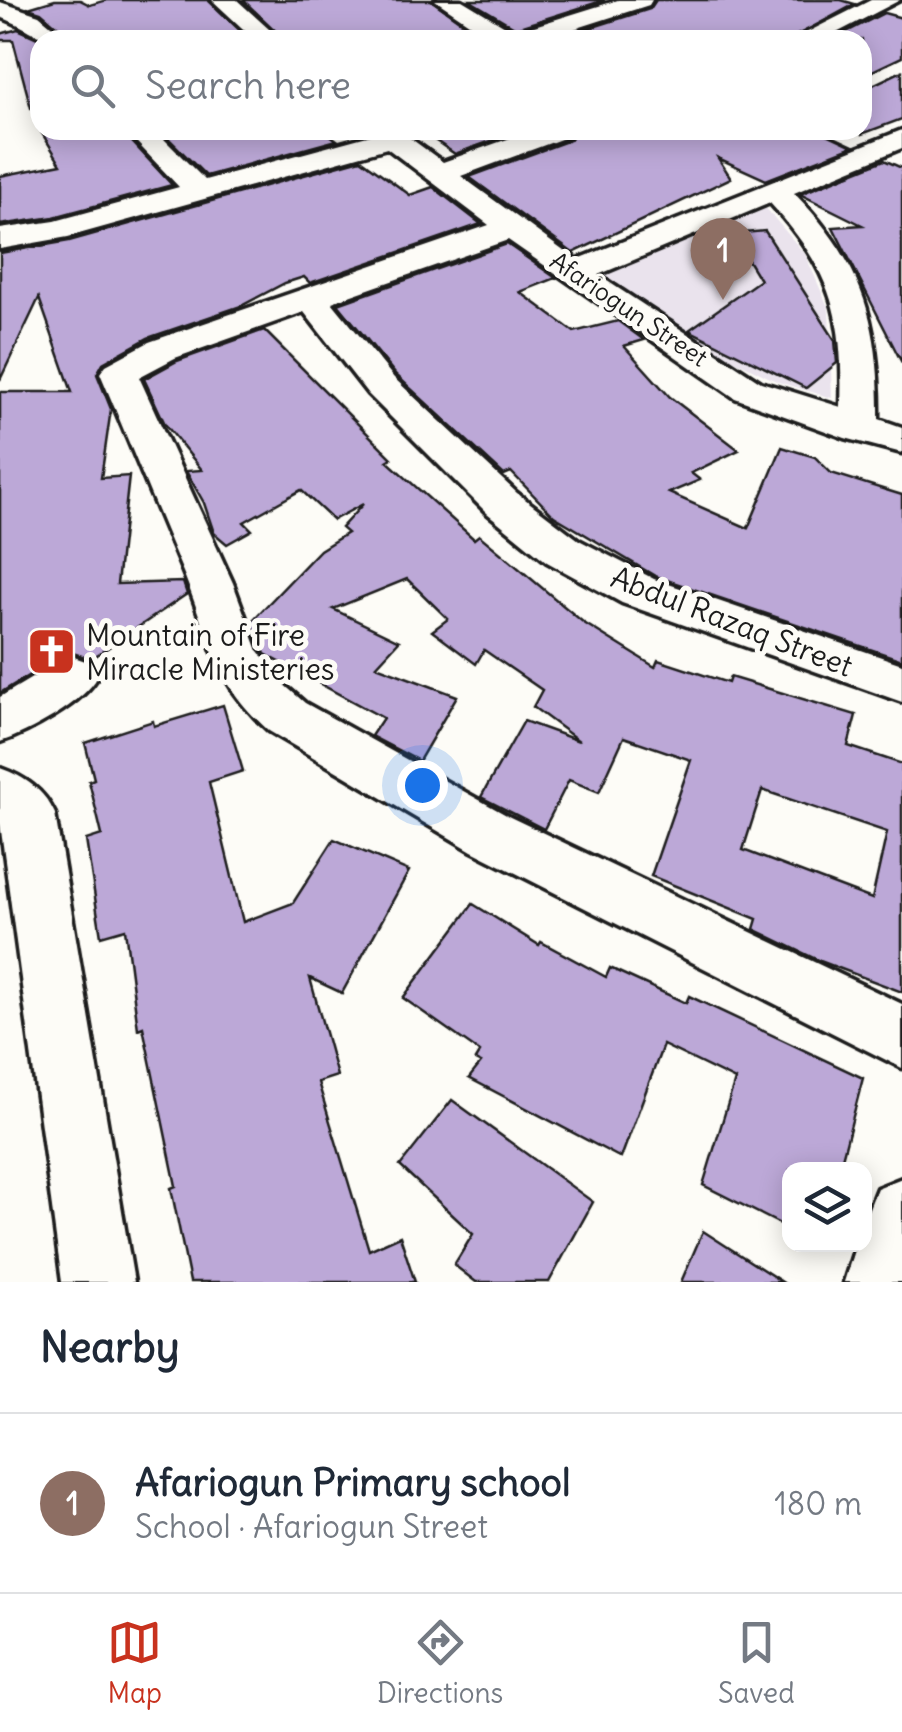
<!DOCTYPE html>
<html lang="en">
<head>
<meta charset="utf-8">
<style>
	:root { --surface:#fff; --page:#f2f2f3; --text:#1f2937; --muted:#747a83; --line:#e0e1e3; --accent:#c8321e }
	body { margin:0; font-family:Delius,sans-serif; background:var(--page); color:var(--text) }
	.controls { position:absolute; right:30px; bottom:30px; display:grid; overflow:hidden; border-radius:20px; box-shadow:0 5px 25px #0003 }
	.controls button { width:90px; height:90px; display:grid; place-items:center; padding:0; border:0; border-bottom:2px solid var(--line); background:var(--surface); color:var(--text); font:50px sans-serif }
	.you { position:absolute; left:422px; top:785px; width:35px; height:35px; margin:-25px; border:8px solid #fff; border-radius:50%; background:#1a73e8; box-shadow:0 0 0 15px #1a73e833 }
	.badge { display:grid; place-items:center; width:65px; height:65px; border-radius:50%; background:var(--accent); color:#fff; font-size:32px; font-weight:700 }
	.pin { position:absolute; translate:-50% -82px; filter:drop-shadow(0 2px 5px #0008) }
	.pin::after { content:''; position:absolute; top:52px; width:35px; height:30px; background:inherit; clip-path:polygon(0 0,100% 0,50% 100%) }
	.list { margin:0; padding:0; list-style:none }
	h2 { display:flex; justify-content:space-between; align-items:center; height:130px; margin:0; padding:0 40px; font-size:42px }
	h2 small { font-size:32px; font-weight:400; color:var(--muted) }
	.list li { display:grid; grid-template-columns:65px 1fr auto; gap:30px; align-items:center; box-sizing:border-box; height:180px; padding:0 40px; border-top:2px solid var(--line) }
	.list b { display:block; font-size:38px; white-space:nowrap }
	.list p { margin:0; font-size:32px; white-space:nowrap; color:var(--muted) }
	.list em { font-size:32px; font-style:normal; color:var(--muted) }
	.icon { flex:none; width:55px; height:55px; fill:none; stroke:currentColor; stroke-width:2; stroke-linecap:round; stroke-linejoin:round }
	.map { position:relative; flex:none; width:902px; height:1282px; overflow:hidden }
	.search { position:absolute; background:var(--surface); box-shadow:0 5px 25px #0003; left:30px; right:30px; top:30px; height:110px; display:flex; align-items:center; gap:25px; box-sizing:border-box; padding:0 35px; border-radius:30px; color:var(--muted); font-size:38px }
	.sheet { height:310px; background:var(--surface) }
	nav { display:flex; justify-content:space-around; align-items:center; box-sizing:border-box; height:140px; border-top:2px solid var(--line); background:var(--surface); font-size:28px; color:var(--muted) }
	nav a { display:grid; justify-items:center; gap:5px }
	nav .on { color:var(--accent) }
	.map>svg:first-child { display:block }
	.built { fill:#eae3ed }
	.building { fill:#bca8d7; stroke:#1c1c1c; stroke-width:2.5; fill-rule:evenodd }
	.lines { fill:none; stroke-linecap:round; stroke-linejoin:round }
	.minor-casing { stroke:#1c1c1c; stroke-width:7 }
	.minor { fill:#fdfcf7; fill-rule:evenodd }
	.labels { text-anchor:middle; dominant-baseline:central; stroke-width:10; stroke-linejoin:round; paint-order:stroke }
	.far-street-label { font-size:25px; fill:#1c1c1c; stroke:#fdfcf7 }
	.street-label { font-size:30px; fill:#1c1c1c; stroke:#fdfcf7 }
	.poi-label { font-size:30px; fill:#1c1c1c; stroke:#fdfcf7; text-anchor:start }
</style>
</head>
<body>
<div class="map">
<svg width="902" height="1282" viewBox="0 0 902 1282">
	<rect width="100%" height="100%" fill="#fdfcf7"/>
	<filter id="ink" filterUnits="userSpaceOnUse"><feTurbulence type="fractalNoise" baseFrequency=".01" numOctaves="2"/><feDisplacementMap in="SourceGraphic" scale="20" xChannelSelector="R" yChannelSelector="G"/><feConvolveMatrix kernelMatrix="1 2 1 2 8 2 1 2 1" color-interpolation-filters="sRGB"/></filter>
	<g filter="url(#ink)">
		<polygon class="built" points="764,206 805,254 829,309 832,398 778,382 686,336 657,311 647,316 611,293 594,270"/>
		<g class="building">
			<polygon points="55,0 80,0 90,5 107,0 208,0 250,40 73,40 41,12 28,8"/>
			<polygon points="243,0 431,0 487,40 285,40"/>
			<polygon points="469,0 605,0 516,28"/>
			<polygon points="656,0 841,0 855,4 789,40 552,40 650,9"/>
			<polygon points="884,13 902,18 902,57 862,76 862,40 831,40"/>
			<polygon points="18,29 42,40 40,107 31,108 13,40 0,40 0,34"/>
			<polygon points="902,71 902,119 862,134 862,90"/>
			<polygon points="40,130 121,130 172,185 54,217 0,225 0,176 61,164"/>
			<polygon points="160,130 323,130 337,140 206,176"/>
			<polygon points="420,130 522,130 455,154"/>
			<polygon points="577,130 819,130 853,146 766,180 718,158 731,178 573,253 577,256 469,177 570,140"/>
			<polygon points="361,159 410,195 433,187 481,224 310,283 304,277 285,283 241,306 148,338 103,363 97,374 111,409 101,478 129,476 117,584 183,582 187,594 91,659 73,653 56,659 0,693 0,392 72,392 39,298 0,380 0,253 69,241"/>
			<polygon points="884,160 902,168 902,363 833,227 862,225 800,194"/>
			<polygon points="765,231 835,340 837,363 806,388 689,330 760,280 732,234"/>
			<polygon points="507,244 556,278 520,292 574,332 618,321 644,340 624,346 670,397 739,450 691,473 700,480 669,493 748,528 782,447 815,457 831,473 902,495 902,660 655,576 554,516 511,472 504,475 396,375 338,304"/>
			<path d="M264,330L392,458L387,461L474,539L479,535L584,623L655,667L658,660L728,683L730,677L856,715L848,746L902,764V992L820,961L754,929L757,919L651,876L691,760L624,737L599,792L569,780L544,829L481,797L524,721L579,741L533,707L542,690L484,650L476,664L432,631L448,619L407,579L333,609L399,641L376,666L457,696L419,761L371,736L383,718L265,654L251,622L320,550L347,533L341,528L363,504L333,520L301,490L244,522L252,530L227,544L214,533L204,503L186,471L202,470L165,424L144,379L177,361ZM762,790L887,832L872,899L743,850Z"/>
			<polygon points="223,705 243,771 209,782 243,922 293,903 334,839 409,871 342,993 310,978 337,1076 318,1082 369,1250 400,1236 415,1282 190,1282 171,1188 176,1186 143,1027 138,1029 125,929 101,936 86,840 102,835 89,781 94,779 85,743 153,721 154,726"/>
			<polygon points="473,904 539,945 541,942 606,977 610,968 686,1003 689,996 863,1078 839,1170 790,1170 790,1229 703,1185 735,1080 663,1045 621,1158 469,1078 481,1063 475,1060 480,1052 403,998"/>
			<polygon points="452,1100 593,1202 549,1282 476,1282 454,1265 473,1234 400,1166"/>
			<polygon points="703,1231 782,1282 681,1282"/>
		</g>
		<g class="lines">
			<defs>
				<g id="minor">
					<polygon points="212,0 237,0 281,40 255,40"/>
					<polygon points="435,0 462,0 515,32 618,0 652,0 649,5 540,40 494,40"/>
					<polygon points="871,0 900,0 823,40 792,40"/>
					<path d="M0,2L39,15L69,40C34,40 32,28 0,17Z"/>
					<path d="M125,130H155L205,180L371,135L367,130H399L443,162L533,130H573L569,136L461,176L576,260L902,130V148L794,193C863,263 880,322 879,419L902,427V453L845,438L735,398L508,240L332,302L394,378L517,493L579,540L654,579L902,664V702L622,603L547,562L487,513L368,394L304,312L175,358L139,377L233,583L258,651L282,683L305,703L510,817L902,1004V1068L472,851L269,731C212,680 210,638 183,572C155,506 128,439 100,373L106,365L149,342L489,225L387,148L68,237L0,249V229L55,221L179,187ZM770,203C832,271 844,316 841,407L761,382L598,275Z"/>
					<path d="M74,657L91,663L98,676C85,702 28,733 0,742V697L57,663Z"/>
					<path d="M0,768C25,777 44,790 55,814L134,1282H62L0,823Z"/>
					<polygon points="902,1178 902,1282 844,1282 856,1244 864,1244 864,1221 877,1188"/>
				</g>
			</defs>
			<use href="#minor" class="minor-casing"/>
			<use href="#minor" class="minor"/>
		</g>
	</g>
	<defs>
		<symbol id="church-square" viewBox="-11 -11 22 22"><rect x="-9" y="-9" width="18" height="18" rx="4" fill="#c8321e" stroke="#fdfcf7"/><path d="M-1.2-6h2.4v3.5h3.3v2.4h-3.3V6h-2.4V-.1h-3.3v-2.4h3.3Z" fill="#fff"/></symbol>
	</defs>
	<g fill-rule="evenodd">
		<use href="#church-square" x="24" y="624" width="55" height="55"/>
	</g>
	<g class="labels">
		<g class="far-street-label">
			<text transform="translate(629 309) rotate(34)">Afariogun Street</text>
		</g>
		<g class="street-label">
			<text transform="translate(732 621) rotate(21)">Abdul Razaq Street</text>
		</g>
		<g class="poi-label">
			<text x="86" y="635">Mountain of Fire<tspan x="86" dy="34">Miracle Ministeries</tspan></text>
		</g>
	</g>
</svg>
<div class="controls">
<button><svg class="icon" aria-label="layers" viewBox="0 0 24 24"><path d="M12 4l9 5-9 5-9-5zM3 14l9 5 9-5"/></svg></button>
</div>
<div class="you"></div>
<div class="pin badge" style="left:723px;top:300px;background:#8d6e63">1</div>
<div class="search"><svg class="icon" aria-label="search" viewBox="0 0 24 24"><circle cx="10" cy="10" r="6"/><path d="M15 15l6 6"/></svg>Search here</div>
</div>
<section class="sheet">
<h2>Nearby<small></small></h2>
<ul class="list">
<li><span class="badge" style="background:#8d6e63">1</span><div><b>Afariogun Primary school</b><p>School · Afariogun Street</p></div><em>180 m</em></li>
</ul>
</section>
<nav>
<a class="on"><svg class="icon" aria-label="map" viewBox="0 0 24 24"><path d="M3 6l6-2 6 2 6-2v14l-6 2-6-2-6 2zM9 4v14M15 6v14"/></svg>Map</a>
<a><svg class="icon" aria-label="directions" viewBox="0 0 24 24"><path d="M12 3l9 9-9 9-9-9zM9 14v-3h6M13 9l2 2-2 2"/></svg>Directions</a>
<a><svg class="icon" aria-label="saved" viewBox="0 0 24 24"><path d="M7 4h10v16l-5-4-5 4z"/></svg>Saved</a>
</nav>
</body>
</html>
